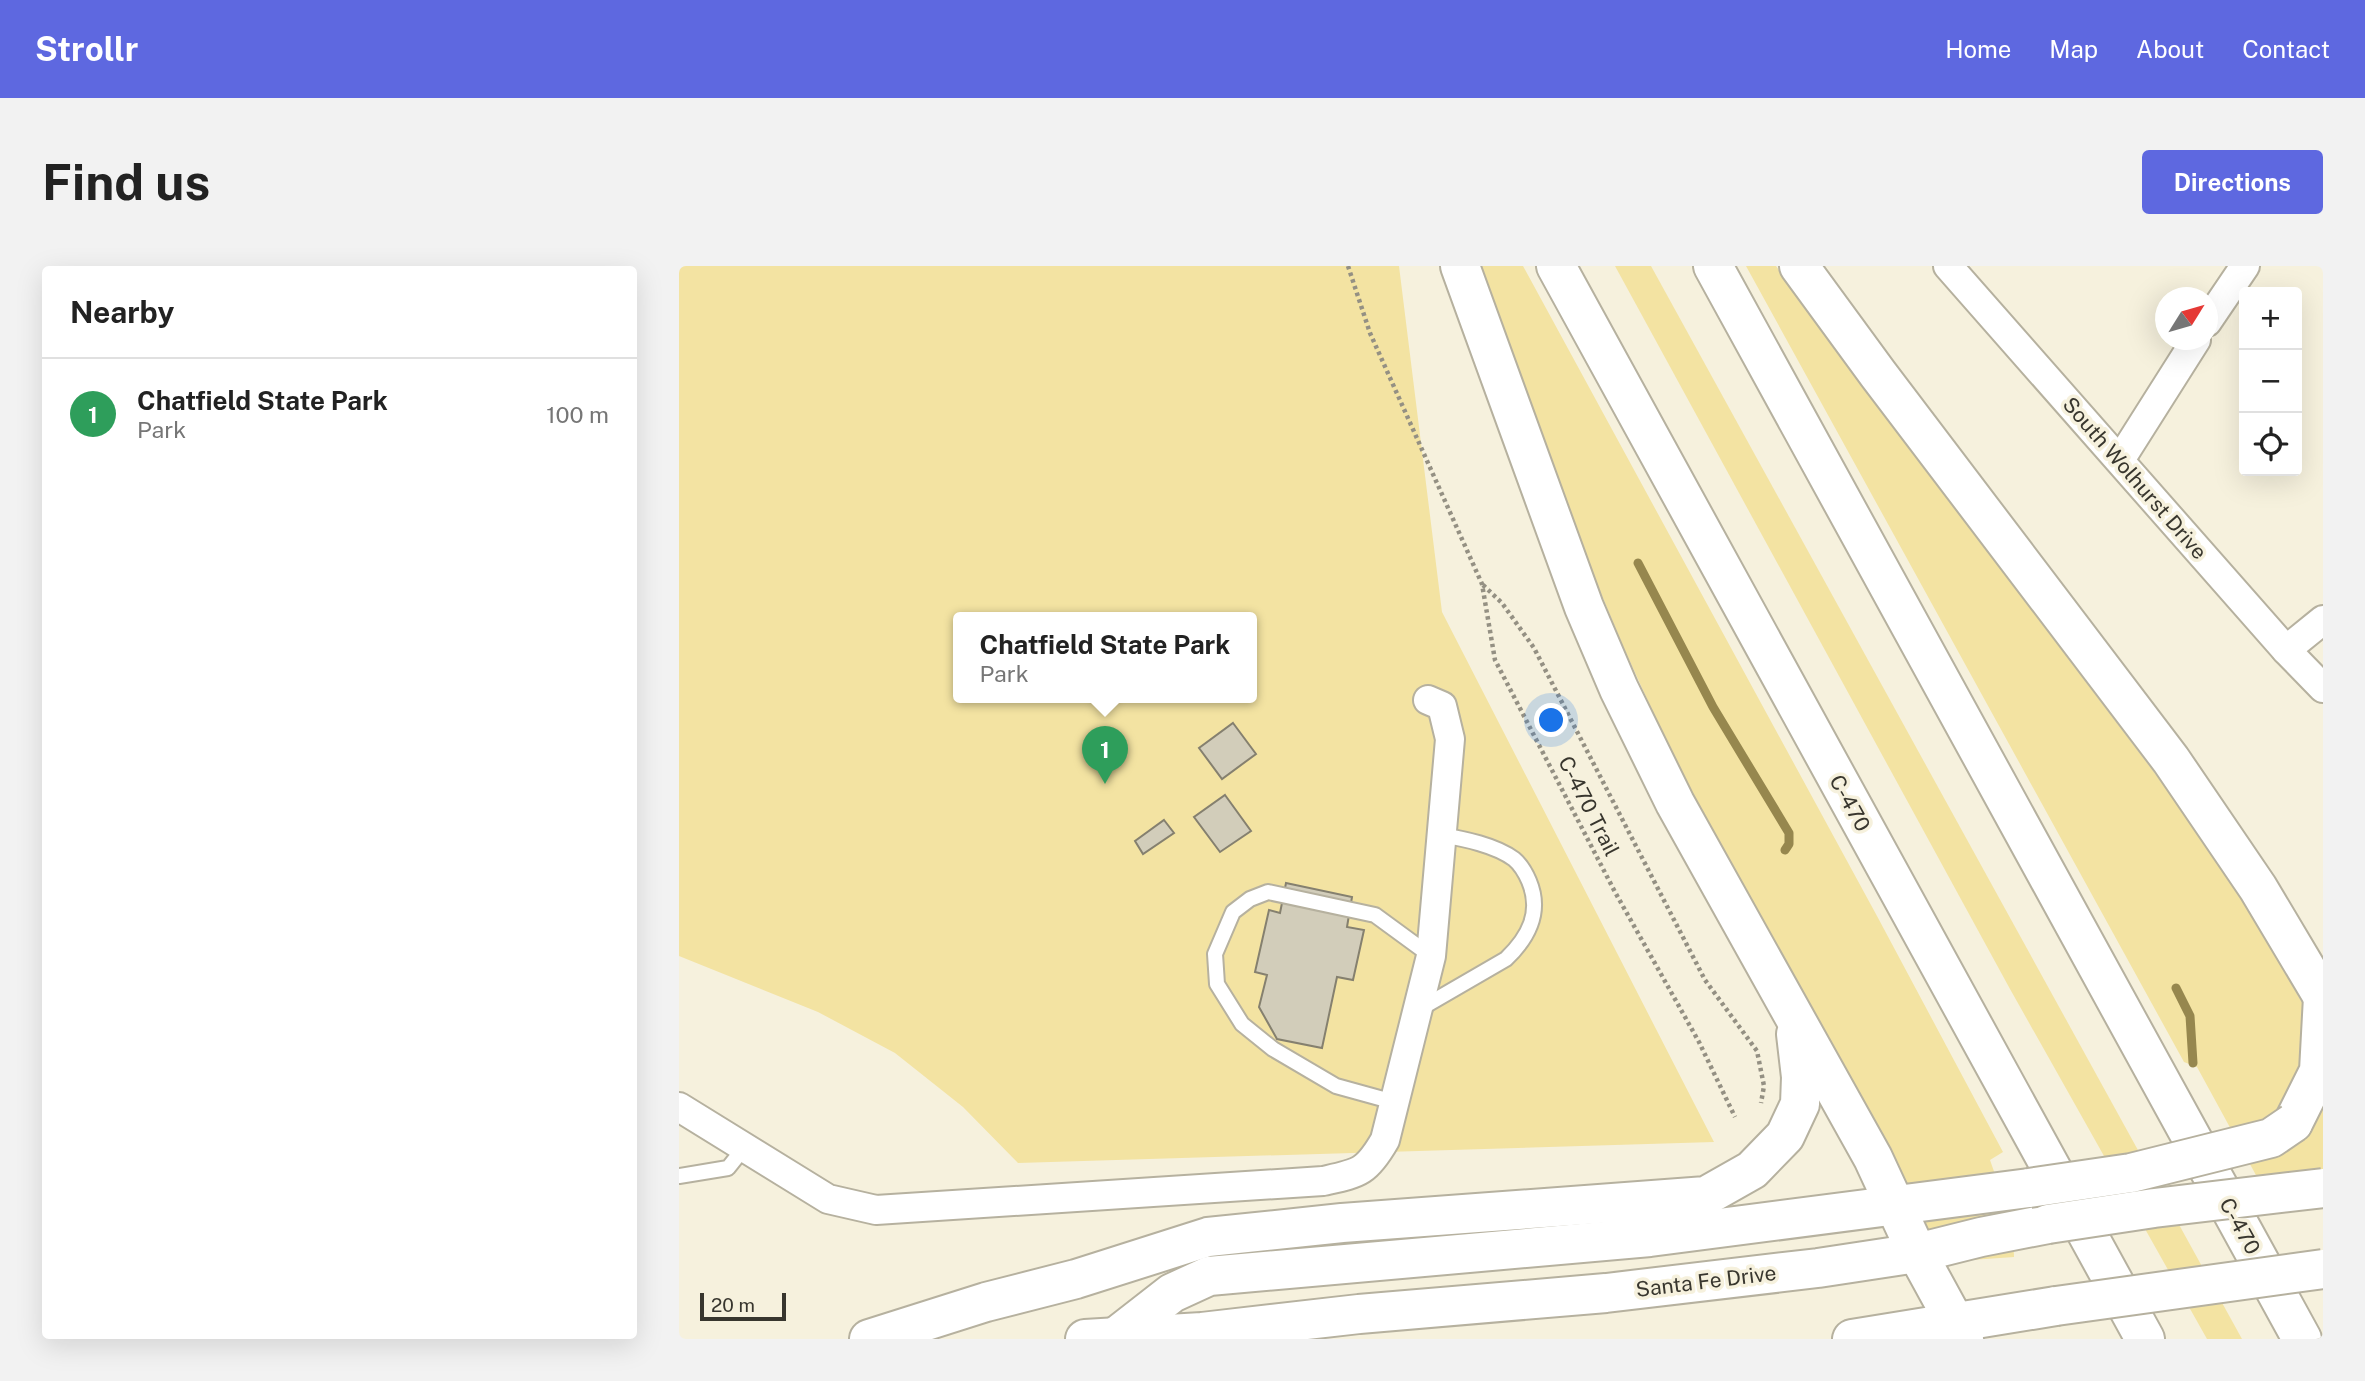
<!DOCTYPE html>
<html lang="en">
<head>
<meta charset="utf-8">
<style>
	:root { --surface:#fff; --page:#f2f2f2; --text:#222; --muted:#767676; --line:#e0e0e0; --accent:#5e68e0 }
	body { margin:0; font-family:"Public Sans",sans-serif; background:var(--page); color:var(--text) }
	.controls { position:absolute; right:21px; top:21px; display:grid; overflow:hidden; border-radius:7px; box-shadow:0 7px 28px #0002 }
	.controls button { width:63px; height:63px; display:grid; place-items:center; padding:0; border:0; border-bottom:2px solid var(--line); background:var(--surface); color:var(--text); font:35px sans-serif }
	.compass { position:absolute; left:1476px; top:21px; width:63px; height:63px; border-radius:50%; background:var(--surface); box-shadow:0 7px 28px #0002; rotate:53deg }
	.scale { position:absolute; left:21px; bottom:18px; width:86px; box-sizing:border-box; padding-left:7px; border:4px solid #38362e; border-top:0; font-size:19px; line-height:24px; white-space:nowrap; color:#38362e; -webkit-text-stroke:5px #f6f1dd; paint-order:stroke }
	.you { position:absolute; left:873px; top:455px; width:24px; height:24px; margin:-18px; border:5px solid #fff; border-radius:50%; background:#1a73e8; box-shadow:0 0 0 10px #1a73e833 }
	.badge { display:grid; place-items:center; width:46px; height:46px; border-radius:50%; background:var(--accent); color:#fff; font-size:23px; font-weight:700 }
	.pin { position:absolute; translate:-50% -58px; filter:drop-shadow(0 2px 4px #0008) }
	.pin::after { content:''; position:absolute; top:37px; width:24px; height:21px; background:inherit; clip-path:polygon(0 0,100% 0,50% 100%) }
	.popup { position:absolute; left:274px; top:346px; width:304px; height:91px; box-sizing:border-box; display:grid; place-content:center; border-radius:7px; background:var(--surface); filter:drop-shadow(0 2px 5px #0005); font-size:23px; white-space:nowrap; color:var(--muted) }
	.popup b { font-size:26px; color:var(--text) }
	.popup::after { content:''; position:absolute; left:50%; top:100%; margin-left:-14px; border:14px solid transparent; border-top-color:var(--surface) }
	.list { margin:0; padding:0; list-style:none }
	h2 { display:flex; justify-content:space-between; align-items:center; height:91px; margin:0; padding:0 28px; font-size:30px }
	h2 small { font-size:23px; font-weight:400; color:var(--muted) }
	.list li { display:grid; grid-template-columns:46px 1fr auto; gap:21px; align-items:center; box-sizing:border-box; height:112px; padding:0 28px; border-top:2px solid var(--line) }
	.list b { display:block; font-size:26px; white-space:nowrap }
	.list p { margin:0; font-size:23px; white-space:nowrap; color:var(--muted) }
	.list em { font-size:23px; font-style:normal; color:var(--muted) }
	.icon { flex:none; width:38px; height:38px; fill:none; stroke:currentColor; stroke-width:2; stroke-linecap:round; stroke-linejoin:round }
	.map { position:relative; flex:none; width:1644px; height:1073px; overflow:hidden; border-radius:7px }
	header { display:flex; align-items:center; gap:42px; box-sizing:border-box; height:98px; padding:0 35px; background:var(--accent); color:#fff }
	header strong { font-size:33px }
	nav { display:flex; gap:38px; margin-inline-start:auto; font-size:24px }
	.intro { display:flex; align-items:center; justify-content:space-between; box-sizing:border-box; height:168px; padding:0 42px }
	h1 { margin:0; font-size:49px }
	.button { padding:18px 32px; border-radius:7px; background:var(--accent); color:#fff; font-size:24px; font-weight:700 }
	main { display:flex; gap:42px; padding:0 42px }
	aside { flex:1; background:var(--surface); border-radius:7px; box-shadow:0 7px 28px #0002 }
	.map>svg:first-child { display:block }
	.green { fill:#f3e3a2; fill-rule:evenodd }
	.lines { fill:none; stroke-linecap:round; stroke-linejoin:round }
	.stream { stroke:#96874e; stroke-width:9 }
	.building { fill:#d2cdba; stroke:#85806f; stroke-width:2 }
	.lane-casing { stroke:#b6b19f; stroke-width:18 }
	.street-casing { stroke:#b6b19f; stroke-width:32 }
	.highway-casing { stroke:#b6b19f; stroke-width:42 }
	.path { stroke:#949083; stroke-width:4.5; stroke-dasharray:3.5 3.5; stroke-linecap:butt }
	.lane { stroke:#fff; stroke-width:14 }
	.street { stroke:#fff; stroke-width:28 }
	.highway { stroke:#fff; stroke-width:38 }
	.highway-bridge-casing { stroke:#b6b19f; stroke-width:42; stroke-linecap:butt }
	.highway-bridge { stroke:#fff; stroke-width:38 }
	.labels { text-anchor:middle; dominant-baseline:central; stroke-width:7; stroke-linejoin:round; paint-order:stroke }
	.street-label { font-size:21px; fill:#38362e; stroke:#f6f1dd }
</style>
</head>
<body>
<header>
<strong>Strollr</strong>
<nav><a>Home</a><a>Map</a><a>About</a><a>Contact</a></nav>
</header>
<div class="intro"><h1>Find us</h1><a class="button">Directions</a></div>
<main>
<aside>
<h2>Nearby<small></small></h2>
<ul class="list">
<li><span class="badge" style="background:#2e9e5b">1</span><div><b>Chatfield State Park</b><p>Park</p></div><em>100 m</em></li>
</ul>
</aside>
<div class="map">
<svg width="1644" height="1073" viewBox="0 0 1644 1073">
	<rect width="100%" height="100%" fill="#f6f1dd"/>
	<g class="green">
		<path d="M0,0H720L763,346L1035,876L339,897L284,841L216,787L139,746L0,690ZM279,352H573V432H279Z"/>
		<polygon points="802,0 844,0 1198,650 1324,886 1311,894 1334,960 1335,991 1278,995 1256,995 1203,902 993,488 943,378 907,291"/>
		<polygon points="936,0 972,0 1563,1073 1528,1073 1331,723"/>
		<polygon points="1067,0 1097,0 1186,123 1496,534 1542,600 1582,664 1644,774 1644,930 1578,911 1518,801 1505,796"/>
	</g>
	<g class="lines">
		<g class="stream">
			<polyline points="959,297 1034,441 1110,567 1110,578 1106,584"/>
			<polyline points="1497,722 1511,750 1514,797"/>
		</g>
	</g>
	<g class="building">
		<polygon points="554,457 577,488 543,513 520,482"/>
		<polygon points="546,529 572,565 541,586 515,551"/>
		<polygon points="485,554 495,567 464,588 456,575"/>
		<polygon points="607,617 673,631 668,661 685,664 674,714 658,711 643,782 598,773 580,741 588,709 576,706 590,644 601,647"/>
	</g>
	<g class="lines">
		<defs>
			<g id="lane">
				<path d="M739,744L827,693C850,671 863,646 850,615C847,608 841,598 835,593C816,579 785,573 763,569"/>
				<polyline points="715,836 657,820 594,783 563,758 538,718 536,688 554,646 571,633 589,626 696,649 752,690"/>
				<polyline points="0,910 49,902 65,882"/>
			</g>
			<g id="street">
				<polyline points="1269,0 1607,384 1644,422"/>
				<polyline points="1528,56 1566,0"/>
				<polyline points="1441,194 1517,74"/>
				<polyline points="1607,384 1644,354"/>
				<path d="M0,841L149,933L197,944L644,915C680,907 687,907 706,874L752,690L771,473L763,440L749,434"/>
			</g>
			<g id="highway">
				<polyline points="781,0 905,341 940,423 996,537 1194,892 1238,987 1285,1073"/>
				<polyline points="877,0 1466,1073"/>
				<polyline points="1034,0 1623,1073"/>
				<polyline points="1120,0 1199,108 1492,494 1579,622 1644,731"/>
				<polyline points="1614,857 1640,805 1644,731"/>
				<polyline points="190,1073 307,1036 397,1013 529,971 663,957 1027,930 1073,904 1106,870 1121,838 1122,811 1117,768"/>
				<polyline points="406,1073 523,1066 680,1048 927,1027 1139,1002 1238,987 1302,971 1369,958"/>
				<polyline points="434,1073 493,1027 530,1010 971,971 1350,922"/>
				<polyline points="1173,1073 1377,1040"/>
			</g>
		</defs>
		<use href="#lane" class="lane-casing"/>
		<use href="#street" class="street-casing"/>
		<use href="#highway" class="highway-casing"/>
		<g class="path">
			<polyline points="669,0 691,67 803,318 816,394 936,626 1020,776 1056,851"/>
			<polyline points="804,319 823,337 855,382 1026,714 1078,785 1085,820 1082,837"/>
		</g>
		<use href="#lane" class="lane"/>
		<use href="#street" class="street"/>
		<use href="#highway" class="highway"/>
		<defs>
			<g id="highway-bridge">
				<polyline points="1350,922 1452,907 1592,872 1614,857"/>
				<polyline points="1369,958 1475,942 1644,922"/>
				<polyline points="1377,1040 1644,1003"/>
			</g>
		</defs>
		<use href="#highway-bridge" class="highway-bridge-casing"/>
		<use href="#highway-bridge" class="highway-bridge"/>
	</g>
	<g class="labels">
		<g class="street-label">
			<text transform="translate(1456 212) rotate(49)">South Wolhurst Drive</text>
			<text transform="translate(1171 537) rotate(61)">C-470</text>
			<text transform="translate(910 540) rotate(63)">C-470 Trail</text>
			<text transform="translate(1561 960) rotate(61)">C-470</text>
			<text transform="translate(1027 1015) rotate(-7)">Santa Fe Drive</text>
		</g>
	</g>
</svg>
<div class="controls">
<button>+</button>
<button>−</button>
<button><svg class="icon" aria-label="locate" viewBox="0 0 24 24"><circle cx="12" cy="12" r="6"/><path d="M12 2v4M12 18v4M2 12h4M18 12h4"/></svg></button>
</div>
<svg class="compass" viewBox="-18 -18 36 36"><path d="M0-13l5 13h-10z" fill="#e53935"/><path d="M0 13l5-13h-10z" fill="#767676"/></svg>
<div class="scale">20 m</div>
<div class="you"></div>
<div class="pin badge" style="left:426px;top:518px;background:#2e9e5b">1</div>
<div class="popup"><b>Chatfield State Park</b>Park</div>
</div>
</main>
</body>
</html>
